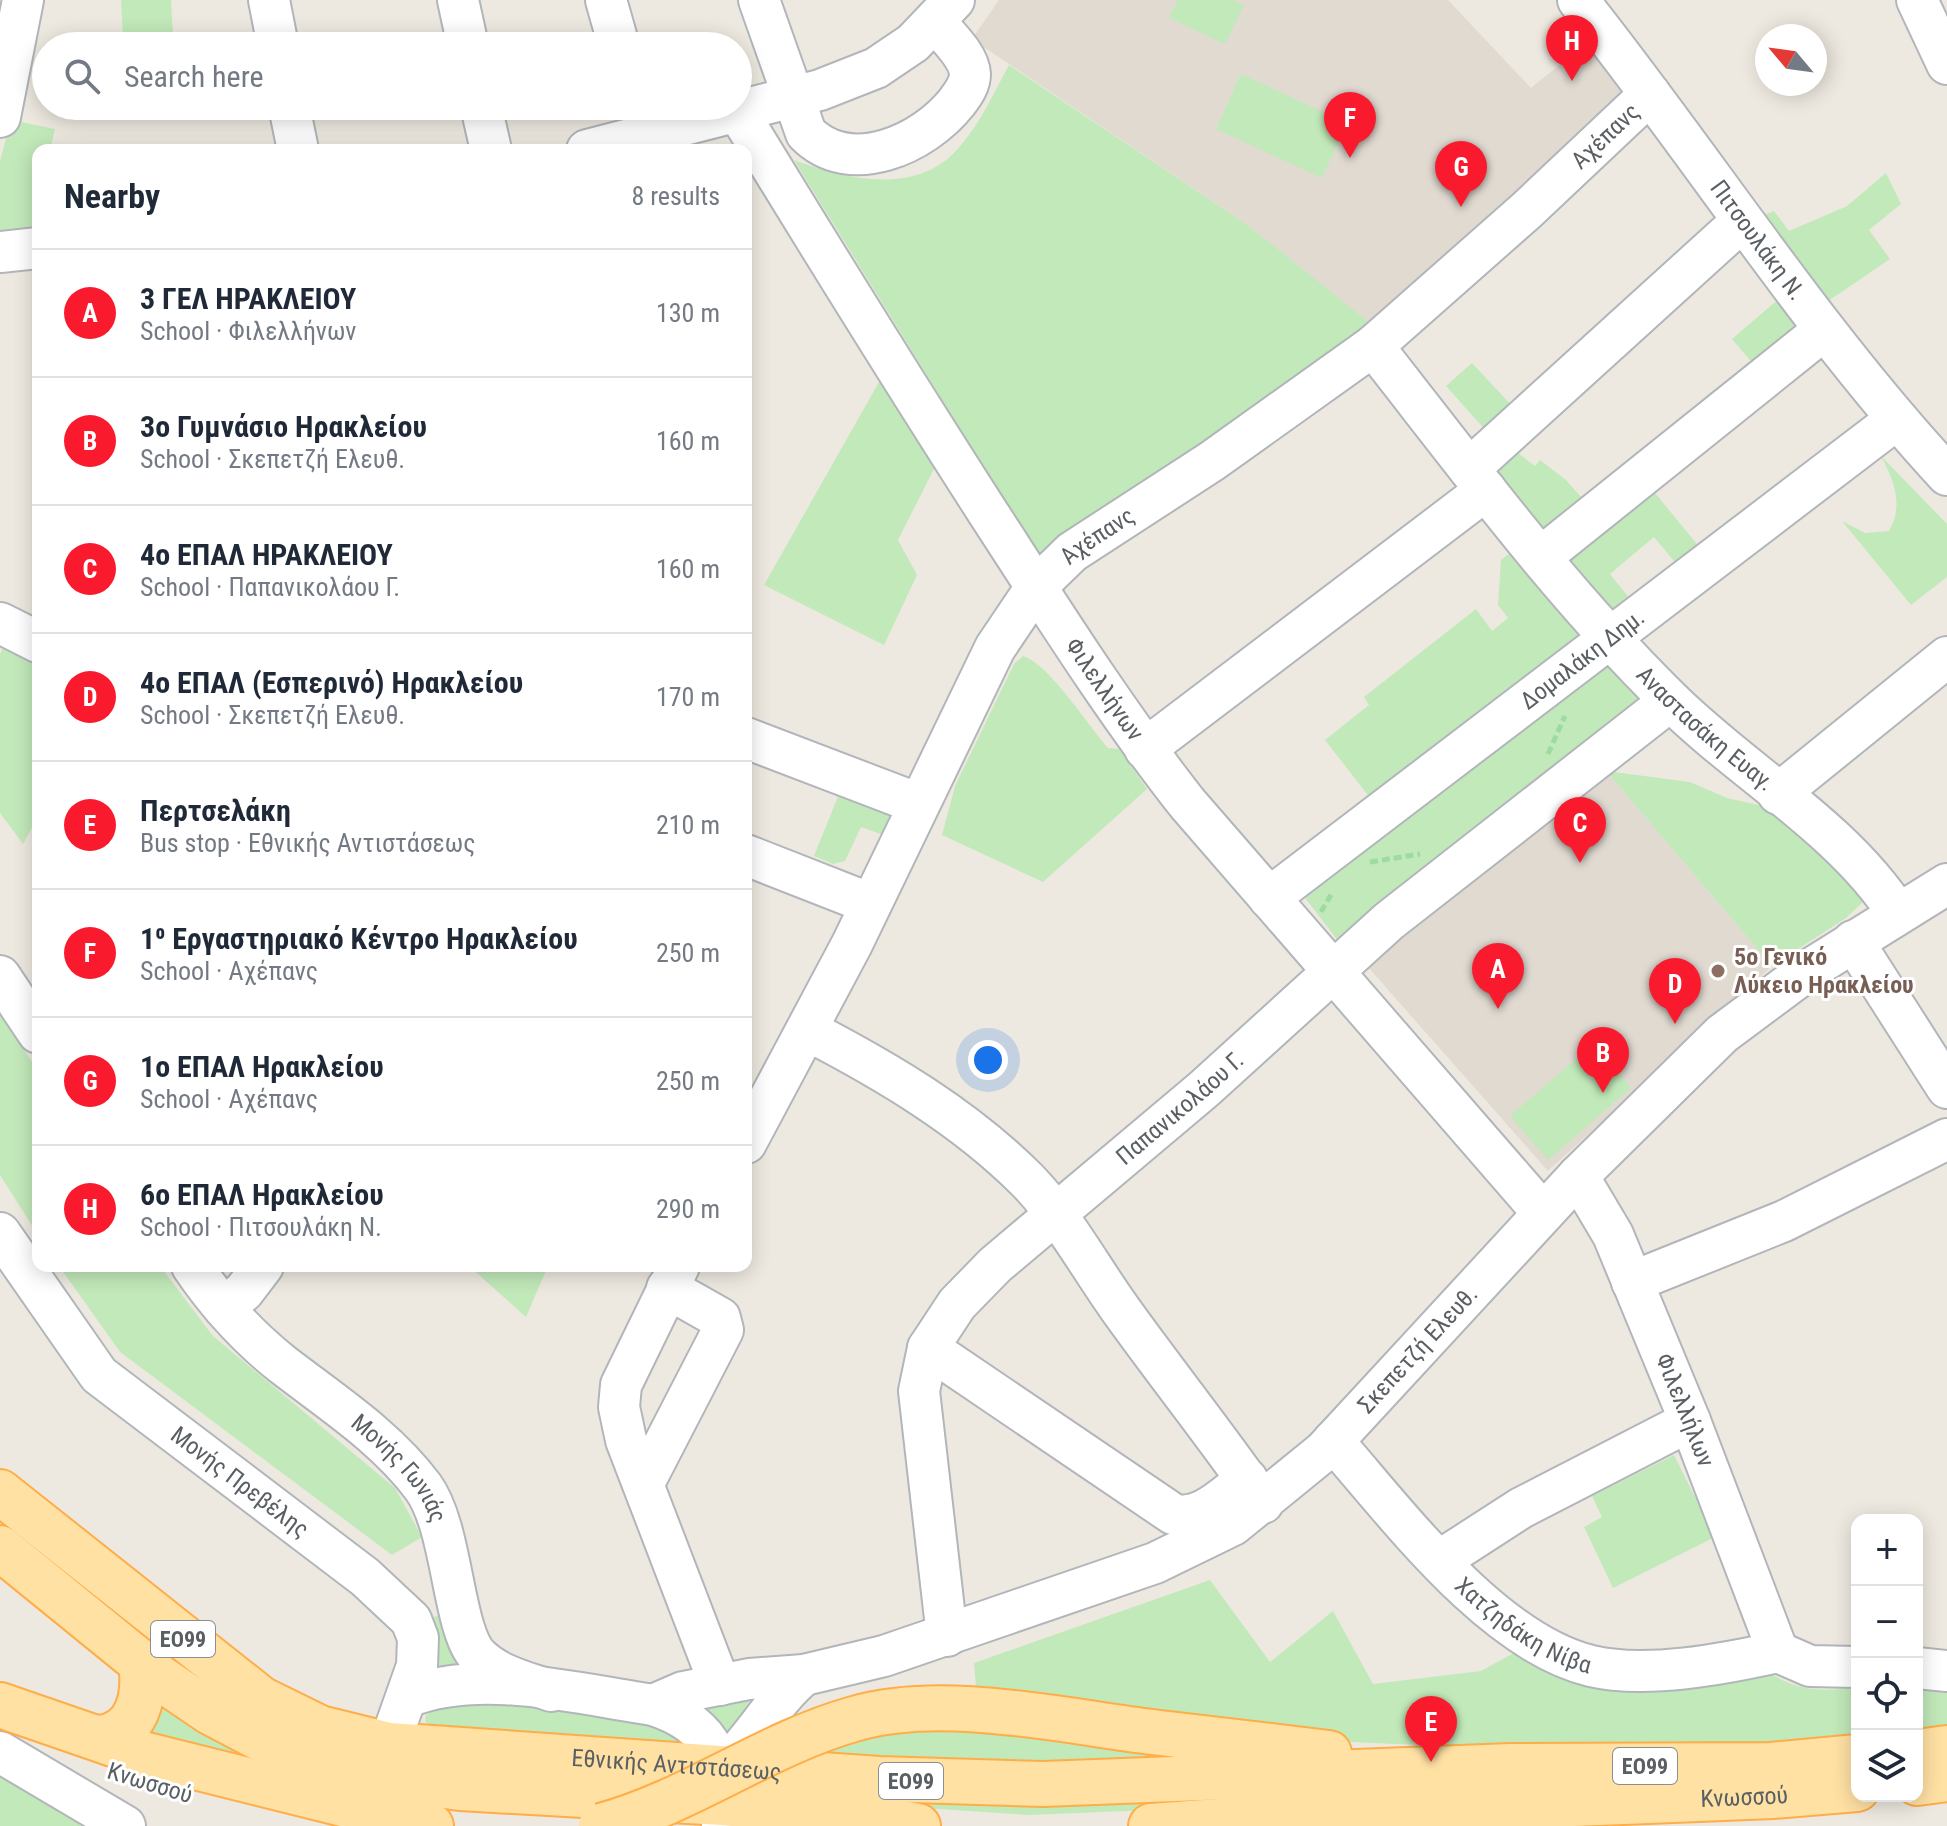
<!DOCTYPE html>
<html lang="en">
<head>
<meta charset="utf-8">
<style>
	:root { --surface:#fff; --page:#f2f2f3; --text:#1f2937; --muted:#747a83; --line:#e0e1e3; --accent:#fa1a2e }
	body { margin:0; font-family:"Roboto Condensed",sans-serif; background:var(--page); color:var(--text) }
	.controls { position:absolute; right:24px; bottom:24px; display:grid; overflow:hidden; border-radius:16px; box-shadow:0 4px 20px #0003 }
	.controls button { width:72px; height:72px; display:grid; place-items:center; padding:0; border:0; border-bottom:2px solid var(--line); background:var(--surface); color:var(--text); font:40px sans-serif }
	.compass { position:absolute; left:1755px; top:24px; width:72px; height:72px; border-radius:50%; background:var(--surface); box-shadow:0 4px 20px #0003; rotate:299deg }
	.you { position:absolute; left:988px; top:1060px; width:28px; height:28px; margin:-20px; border:6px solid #fff; border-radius:50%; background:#1a73e8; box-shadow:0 0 0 12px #1a73e833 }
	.badge { display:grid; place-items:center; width:52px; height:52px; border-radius:50%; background:var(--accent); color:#fff; font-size:26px; font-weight:700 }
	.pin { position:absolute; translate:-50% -66px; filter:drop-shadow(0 2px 4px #0008) }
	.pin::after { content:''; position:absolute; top:42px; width:28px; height:24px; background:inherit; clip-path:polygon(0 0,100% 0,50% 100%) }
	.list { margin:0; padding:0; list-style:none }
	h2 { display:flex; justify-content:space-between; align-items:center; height:104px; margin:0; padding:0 32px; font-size:34px }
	h2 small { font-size:26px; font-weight:400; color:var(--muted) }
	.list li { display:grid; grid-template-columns:52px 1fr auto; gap:24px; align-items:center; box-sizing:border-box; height:128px; padding:0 32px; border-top:2px solid var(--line) }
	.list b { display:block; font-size:30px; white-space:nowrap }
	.list p { margin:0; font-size:26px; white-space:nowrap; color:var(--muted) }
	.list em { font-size:26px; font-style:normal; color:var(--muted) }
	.icon { flex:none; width:44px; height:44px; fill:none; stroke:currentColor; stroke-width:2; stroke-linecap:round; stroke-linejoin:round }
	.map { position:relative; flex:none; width:1947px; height:1826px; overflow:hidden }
	.search { position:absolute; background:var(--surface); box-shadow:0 4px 20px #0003; left:32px; top:32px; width:720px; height:88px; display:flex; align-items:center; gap:20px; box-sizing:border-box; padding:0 28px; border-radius:44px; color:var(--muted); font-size:30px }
	.panel { position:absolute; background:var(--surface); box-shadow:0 4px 20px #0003; left:32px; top:144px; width:720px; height:1128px; border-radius:16px }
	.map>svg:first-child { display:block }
	.education { fill:#e0dad1 }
	.green { fill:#c2e9ba }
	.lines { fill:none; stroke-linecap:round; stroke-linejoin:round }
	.minor-casing { stroke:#b2b6ba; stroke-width:44 }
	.major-casing { stroke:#ffad48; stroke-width:48 }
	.path { stroke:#9cdca2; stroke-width:5; stroke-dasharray:8 4; stroke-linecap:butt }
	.minor { stroke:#fff; stroke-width:40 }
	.major { stroke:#ffe1a4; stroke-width:44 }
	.major-bridge-casing { stroke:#ffad48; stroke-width:48; stroke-linecap:butt }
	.major-bridge { stroke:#ffe1a4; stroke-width:44 }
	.education-dot { fill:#8d6e63; stroke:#fff; stroke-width:3 }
	.labels { text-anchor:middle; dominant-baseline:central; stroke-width:6; stroke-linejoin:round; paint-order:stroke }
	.shield { fill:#fff; stroke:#8b8f92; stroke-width:2 }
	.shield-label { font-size:22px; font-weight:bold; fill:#595f63 }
	.street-label { font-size:24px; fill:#595f63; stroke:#fff }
	.education-label { font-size:24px; font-weight:bold; fill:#785e54; stroke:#fff; text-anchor:start }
</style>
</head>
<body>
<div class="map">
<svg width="1947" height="1826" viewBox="0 0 1947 1826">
	<rect width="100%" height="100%" fill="#eee9e0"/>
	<g class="education">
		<polygon points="999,0 1448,0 1531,88 1586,43 1625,91 1371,325 1249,226 972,39"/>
		<polygon points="1606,771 1772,966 1548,1171 1367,966 1493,856"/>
	</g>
	<g class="green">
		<polygon points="121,0 171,0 173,36 123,39"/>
		<polygon points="1178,0 1232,0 1244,5 1225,44 1169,18"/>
		<path d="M1009,65L1249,226L1371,324L1196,452L1038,555L794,160C847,180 920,197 961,145C981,122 994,92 1009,65Z"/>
		<polygon points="1241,74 1347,123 1322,178 1216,129"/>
		<polygon points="11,120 55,129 50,150 38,150 38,202 31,232 0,232 0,161"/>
		<polygon points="1886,173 1901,204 1869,230 1890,259 1821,306 1753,219 1774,211 1789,231 1847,206"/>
		<polygon points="1781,297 1809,330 1760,372 1732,339"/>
		<polygon points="1472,363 1515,409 1488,433 1446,386"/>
		<polygon points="883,375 938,461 898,540 917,575 884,645 764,585"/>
		<polygon points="1509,446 1535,466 1540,460 1566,480 1589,506 1544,542 1484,470"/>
		<path d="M1881,456L1947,524V577L1911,605L1842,521L1865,533L1889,531C1904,506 1894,480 1881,456Z"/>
		<polygon points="1651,488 1701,549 1679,567 1654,537 1610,574 1634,604 1612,623 1562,563"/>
		<polygon points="1514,550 1585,639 1374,803 1325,740 1369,705 1364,697 1476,609 1492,631 1508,618 1498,605 1501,560"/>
		<polygon points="9,636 38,652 38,817 23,844 0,813 0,654"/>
		<path d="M1023,656C1047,662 1089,726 1108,748L1120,749L1147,789L1043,882L942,835L955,786L1014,664Z"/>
		<polygon points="1604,660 1649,699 1342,946 1302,894"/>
		<polygon points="1606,771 1690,782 1727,798 1763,806 1842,871 1864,901 1846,918 1772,966"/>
		<polygon points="841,789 893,814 886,836 861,827 845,861 833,864 814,856"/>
		<polygon points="0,1013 38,1071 38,1235 0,1175"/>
		<polygon points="1593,1044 1631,1088 1548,1160 1510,1116"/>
		<polygon points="59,1266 160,1266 213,1336 395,1488 422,1537 392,1555 120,1352"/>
		<polygon points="469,1266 548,1266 526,1317"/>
		<polygon points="1674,1455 1715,1537 1613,1588 1584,1527 1602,1517 1592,1496"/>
		<path d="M1210,1580L1270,1662L1333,1611L1373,1684L1481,1671L1530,1644L1762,1667C1794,1692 1818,1691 1857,1688V1747L1504,1749L1330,1741L977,1700L974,1663Z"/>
		<polygon points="441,1614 473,1671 436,1676 429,1619"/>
		<polygon points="1917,1689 1947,1693 1947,1740 1917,1743"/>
		<polygon points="754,1694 725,1742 696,1707"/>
		<polygon points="455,1699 647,1721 691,1745 431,1727 425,1721 426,1715"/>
		<polygon points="160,1701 256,1759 141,1738"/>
		<polygon points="957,1726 1054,1741 1209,1752 1276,1763 1055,1770 795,1755 844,1736"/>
		<polygon points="0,1775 89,1826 0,1826"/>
		<polygon points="1440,1785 1151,1810 1029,1815 846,1803"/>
	</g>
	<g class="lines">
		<defs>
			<g id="minor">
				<polyline points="269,0 278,46"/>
				<polyline points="458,0 468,46"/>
				<polyline points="606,0 619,46"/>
				<path d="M759,0L806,133C850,178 924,144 957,102C963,94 970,85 970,74C969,56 947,36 936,23"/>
				<path id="s1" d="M1578,0C1703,157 1810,327 1947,475"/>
				<polyline points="1917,0 1947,64"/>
				<polyline points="289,106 298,150"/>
				<polyline points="481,106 491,150"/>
				<path id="s2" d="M738,112C819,245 901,377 985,508C1050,608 1113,709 1187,803L1543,1213"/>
				<polyline points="0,117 23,0"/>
				<polyline points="587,150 820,90 876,68 913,43 954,0"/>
				<polyline points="0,252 38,248"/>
				<path id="s3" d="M1373,346C1468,467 1560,592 1669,699C1741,771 1843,828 1898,914"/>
				<polyline points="1469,469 1742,221"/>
				<polyline points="1541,557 1824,330"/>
				<polyline points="0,623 38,642"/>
				<polyline points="746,738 919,804"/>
				<polyline points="1145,749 1486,490"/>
				<polyline points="1778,794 1947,657"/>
				<polyline points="746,855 871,904"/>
				<path id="s4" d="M1269,898L1897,419"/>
				<polyline points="1853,941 1947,1088"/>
				<polyline points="0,976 38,1033"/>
				<path d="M807,1030C886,1071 964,1117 1027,1180C1065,1219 1091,1269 1123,1313C1169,1377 1218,1438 1263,1503"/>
				<path id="s5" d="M746,1143L852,944L995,648L1036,587L1072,552L1212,461L1373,346L1527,210L1650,94"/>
				<path id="s6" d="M1578,1176L1613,1235L1690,1421L1778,1652"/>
				<path id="s7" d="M0,1233L99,1375L365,1577L411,1620L418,1638L417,1666L389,1745L387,1759L393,1773"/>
				<path id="s8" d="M192,1266C217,1303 247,1336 282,1364C331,1402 386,1437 423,1487C454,1529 452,1634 480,1658C499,1676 527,1682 551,1691"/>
				<polyline points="679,1266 621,1385 619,1407 626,1440 720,1685"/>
				<polyline points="1632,1282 1784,1221 1947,1139"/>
				<polyline points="224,1308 244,1291 263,1266"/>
				<path d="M928,1348L1173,1514C1201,1522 1225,1495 1247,1479"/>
				<path id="s9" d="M1333,1441C1398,1515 1492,1642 1591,1666C1646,1679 1724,1664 1778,1652"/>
				<polyline points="644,1483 723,1330 720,1318 667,1288"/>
				<polyline points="1439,1561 1521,1508 1690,1421"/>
				<path id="s10" d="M947,1636L919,1391L928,1348L957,1304L995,1265L1204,1089L1389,921L1670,701"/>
				<polyline points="1778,1652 1810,1666 1857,1667"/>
				<polyline points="1917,1668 1947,1671"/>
				<path d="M408,1697C480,1668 578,1694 653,1705C718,1726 725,1764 722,1826"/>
				<path id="s11" d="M653,1705L683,1692L749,1679L804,1675L884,1656L1155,1563L1233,1525L1324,1451L1578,1176L1722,1034L1804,973L1947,884"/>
				<polyline points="0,1752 125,1826"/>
				<path d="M722,1769C753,1740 772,1702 804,1675"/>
			</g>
			<g id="major">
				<path id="s12" d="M0,1492L261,1699L320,1728L389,1745L879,1779L1043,1784L1511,1766L1771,1765L1857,1757"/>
				<polyline points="0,1548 160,1678 210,1712 267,1742 321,1761 396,1779 460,1788 723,1803 872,1817 918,1826"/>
				<polyline points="0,1705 139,1753 431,1826"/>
				<polyline points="1152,1732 1329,1753"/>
				<path d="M99,1738C138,1735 146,1695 141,1663"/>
				<polyline points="1917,1752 1947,1748"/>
				<polyline points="1917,1783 1947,1779"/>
				<path id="s13" d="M1151,1826L1300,1815L1773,1796L1857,1789"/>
			</g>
		</defs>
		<use href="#minor" class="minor-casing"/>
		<use href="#major" class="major-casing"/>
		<g class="path">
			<polyline points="1548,754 1565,716"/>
			<polyline points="1370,862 1420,854"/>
			<polyline points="1321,912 1332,893"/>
		</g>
		<use href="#minor" class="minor"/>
		<use href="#major" class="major"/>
		<defs>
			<path id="major-bridge" d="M601,1826C690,1802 765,1744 854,1719C942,1693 1063,1721 1152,1732"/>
		</defs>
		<use href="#major-bridge" class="major-bridge-casing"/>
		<use href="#major-bridge" class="major-bridge"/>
	</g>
	<circle class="education-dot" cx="1718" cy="971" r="8"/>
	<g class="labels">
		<g class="shield">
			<rect x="151" y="1621" width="64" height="36" rx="6"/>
			<rect x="1613" y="1748" width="64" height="36" rx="6"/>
			<rect x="879" y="1763" width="64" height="36" rx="6"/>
		</g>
		<g class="shield-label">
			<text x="183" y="1639">ΕΟ99</text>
			<text x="1645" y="1766">ΕΟ99</text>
			<text x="911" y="1781">ΕΟ99</text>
		</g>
		<g class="street-label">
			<text stroke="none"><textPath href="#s5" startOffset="1356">Αχέπανς</textPath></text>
			<text stroke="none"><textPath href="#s1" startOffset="300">Πιτσουλάκη Ν.</textPath></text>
			<text stroke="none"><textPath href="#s5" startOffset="708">Αχέπανς</textPath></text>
			<text stroke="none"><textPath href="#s4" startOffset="394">Δομαλάκη Δημ.</textPath></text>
			<text stroke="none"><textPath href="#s2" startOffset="684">Φιλελλήνων</textPath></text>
			<text stroke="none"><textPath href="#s3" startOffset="508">Αναστασάκη Ευαγ.</textPath></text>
			<text stroke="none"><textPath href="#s10" startOffset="640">Παπανικολάου Γ.</textPath></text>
			<text stroke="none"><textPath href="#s11" startOffset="866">Σκεπετζή Ελευθ.</textPath></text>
			<text stroke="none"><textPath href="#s6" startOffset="258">Φιλελλήλων</textPath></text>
			<text stroke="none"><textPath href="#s8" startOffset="292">Μονής Γωνιάς</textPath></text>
			<text stroke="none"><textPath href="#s7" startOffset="350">Μονής Πρεβέλης</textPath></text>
			<text stroke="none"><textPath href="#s9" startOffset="268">Χατζηδάκη Νίβα</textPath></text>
			<text stroke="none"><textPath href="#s12" startOffset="758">Εθνικής Αντιστάσεως</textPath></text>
			<text transform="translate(150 1783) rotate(17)">Κνωσσού</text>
			<text stroke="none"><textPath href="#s13" startOffset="594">Κνωσσού</textPath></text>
		</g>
		<g class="education-label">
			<text x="1734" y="957">5ο Γενικό<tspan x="1734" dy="28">Λύκειο Ηρακλείου</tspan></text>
		</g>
	</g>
</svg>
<div class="controls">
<button>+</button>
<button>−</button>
<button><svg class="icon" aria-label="locate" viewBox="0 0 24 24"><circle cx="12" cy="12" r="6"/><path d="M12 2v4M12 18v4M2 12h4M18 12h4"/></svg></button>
<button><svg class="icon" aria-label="layers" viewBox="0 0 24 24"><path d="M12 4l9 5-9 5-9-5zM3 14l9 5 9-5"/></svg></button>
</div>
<svg class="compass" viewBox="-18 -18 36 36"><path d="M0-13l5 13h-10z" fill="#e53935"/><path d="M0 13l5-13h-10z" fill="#747a83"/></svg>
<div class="you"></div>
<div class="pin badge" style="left:1498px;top:1009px">A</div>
<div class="pin badge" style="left:1603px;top:1093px">B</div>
<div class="pin badge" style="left:1580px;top:863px">C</div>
<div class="pin badge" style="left:1675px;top:1024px">D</div>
<div class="pin badge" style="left:1431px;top:1762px">E</div>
<div class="pin badge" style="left:1350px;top:158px">F</div>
<div class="pin badge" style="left:1461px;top:207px">G</div>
<div class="pin badge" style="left:1572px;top:81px">H</div>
<div class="search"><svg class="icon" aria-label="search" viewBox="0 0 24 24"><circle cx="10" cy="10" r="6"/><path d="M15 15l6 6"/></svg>Search here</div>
<section class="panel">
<h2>Nearby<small>8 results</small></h2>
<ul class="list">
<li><span class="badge">A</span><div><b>3 ΓΕΛ ΗΡΑΚΛΕΙΟΥ</b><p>School · Φιλελλήνων</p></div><em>130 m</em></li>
<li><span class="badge">B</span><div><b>3ο Γυμνάσιο Ηρακλείου</b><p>School · Σκεπετζή Ελευθ.</p></div><em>160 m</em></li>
<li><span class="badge">C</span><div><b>4ο ΕΠΑΛ ΗΡΑΚΛΕΙΟΥ</b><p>School · Παπανικολάου Γ.</p></div><em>160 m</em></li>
<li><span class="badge">D</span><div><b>4o ΕΠΑΛ (Εσπερινό) Ηρακλείου</b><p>School · Σκεπετζή Ελευθ.</p></div><em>170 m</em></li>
<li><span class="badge">E</span><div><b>Περτσελάκη</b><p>Bus stop · Εθνικής Αντιστάσεως</p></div><em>210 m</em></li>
<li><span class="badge">F</span><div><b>1⁰ Εργαστηριακό Κέντρο Ηρακλείου</b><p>School · Αχέπανς</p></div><em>250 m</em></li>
<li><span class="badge">G</span><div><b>1ο ΕΠΑΛ Ηρακλείου</b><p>School · Αχέπανς</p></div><em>250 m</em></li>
<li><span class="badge">H</span><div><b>6ο ΕΠΑΛ Ηρακλείου</b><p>School · Πιτσουλάκη Ν.</p></div><em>290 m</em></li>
</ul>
</section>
</div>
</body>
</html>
